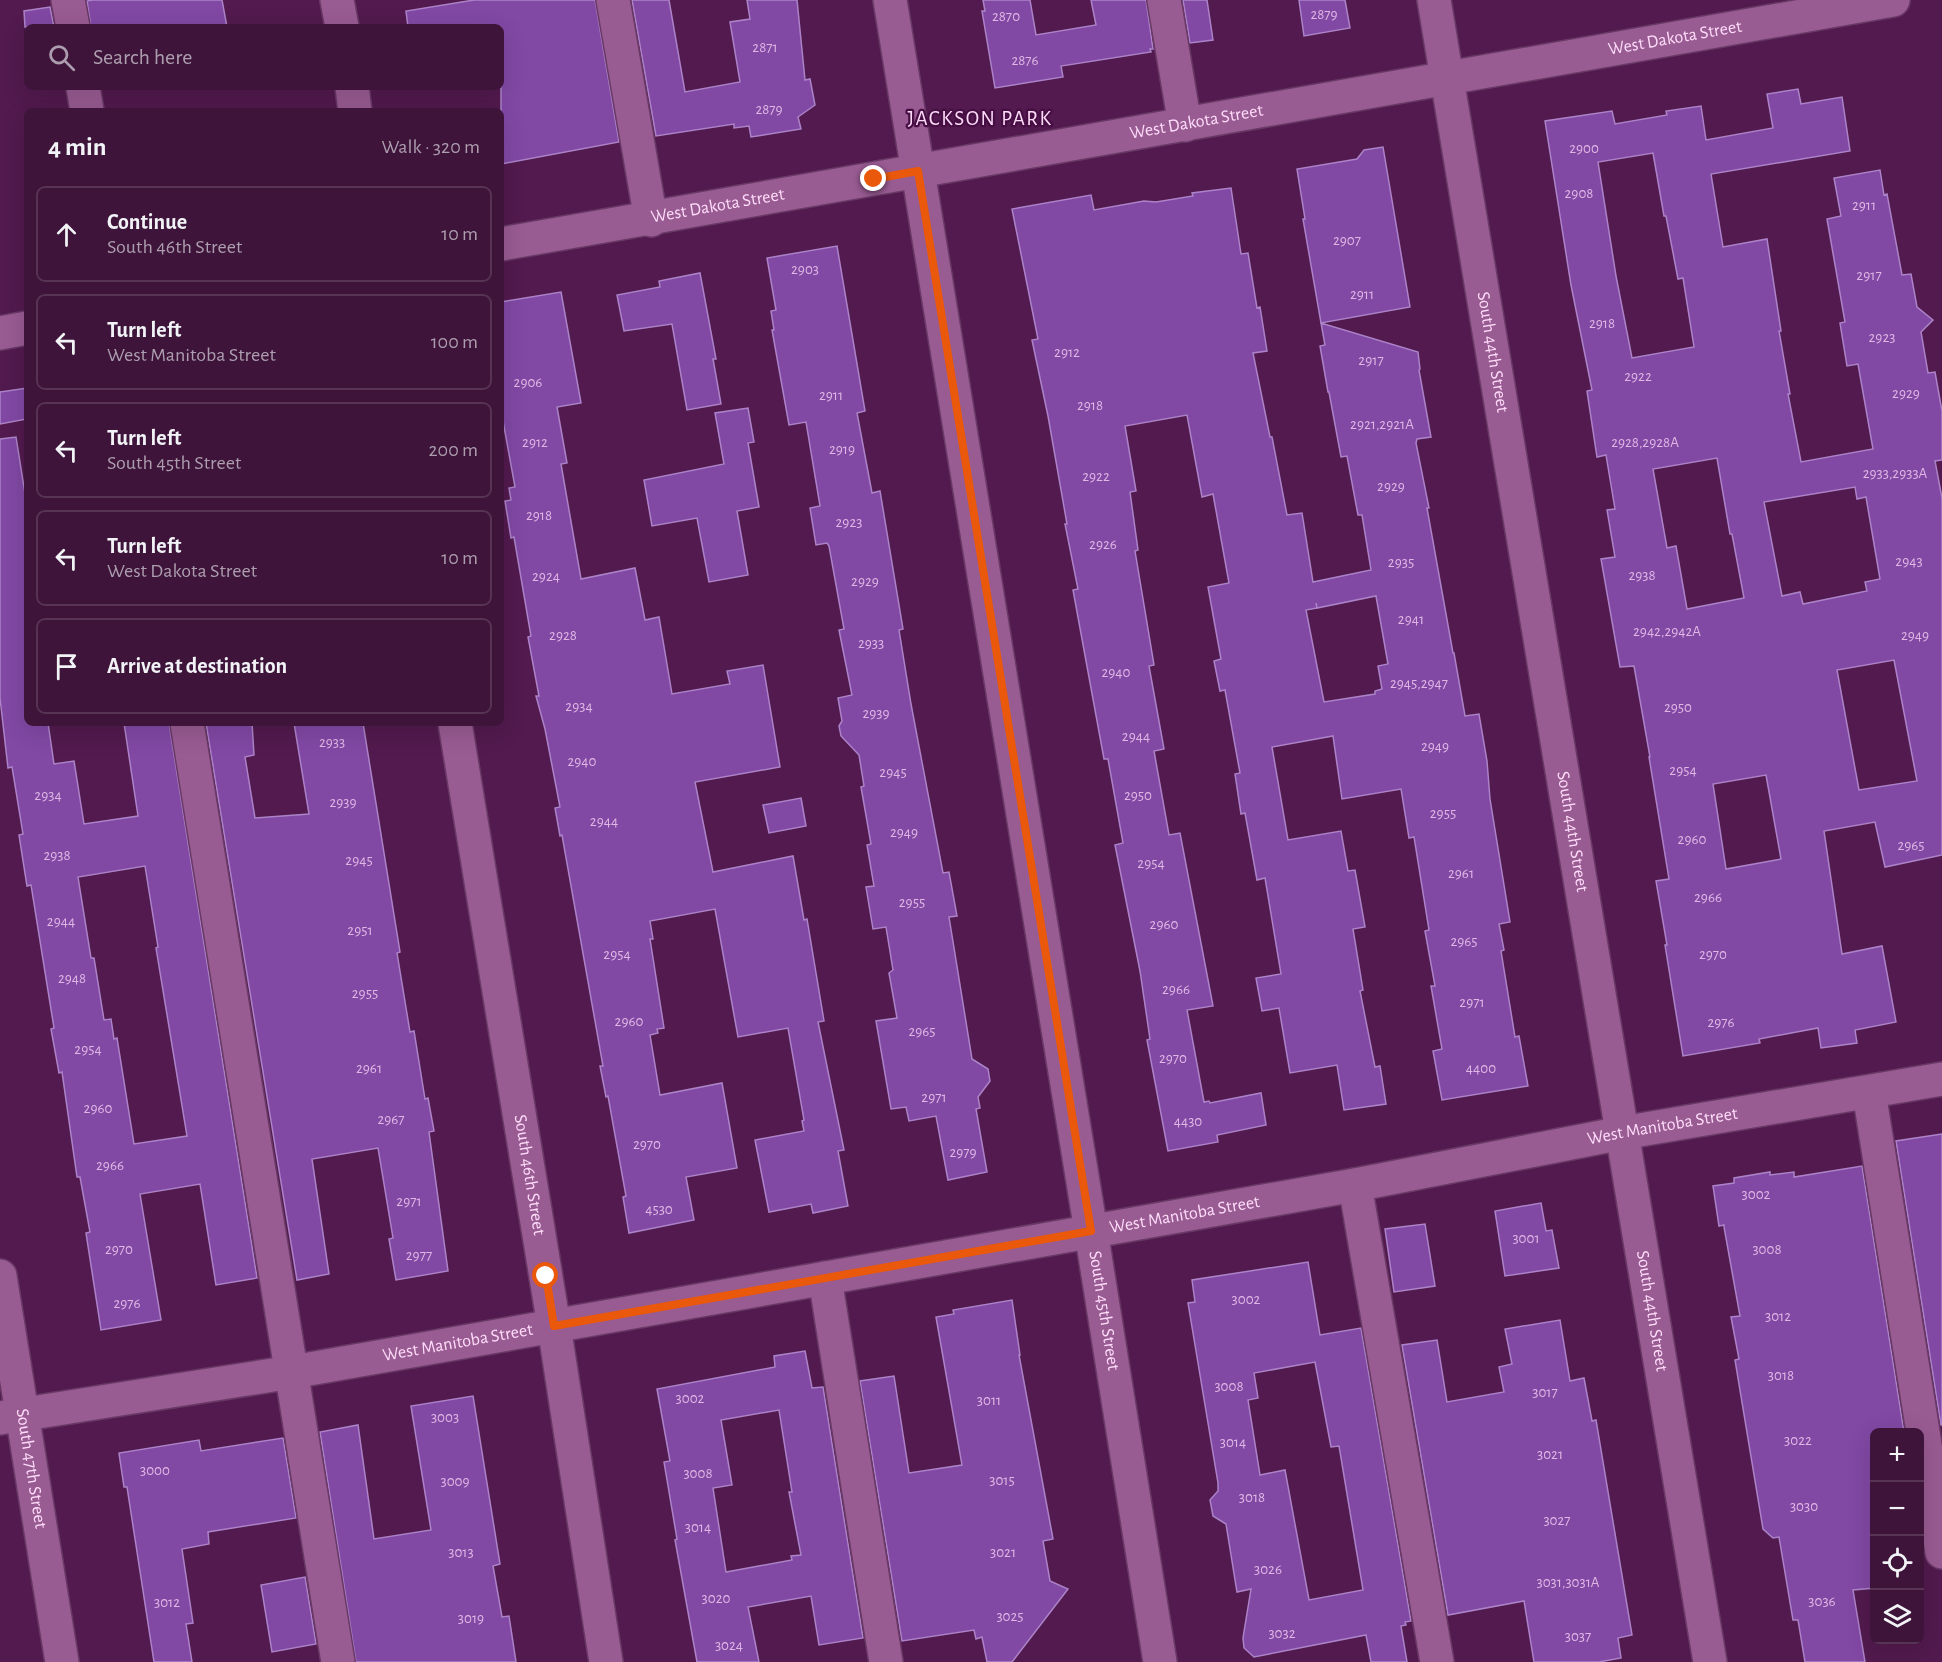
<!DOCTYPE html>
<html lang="en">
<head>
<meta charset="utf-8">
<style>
	:root { --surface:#3e143a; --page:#451d42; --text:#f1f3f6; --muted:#ad9eaf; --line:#573354 }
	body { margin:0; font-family:"Alegreya Sans",sans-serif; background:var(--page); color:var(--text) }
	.controls { position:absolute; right:18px; bottom:18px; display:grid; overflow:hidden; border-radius:9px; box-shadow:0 6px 24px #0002 }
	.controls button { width:54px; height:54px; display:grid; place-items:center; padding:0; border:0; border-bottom:2px solid var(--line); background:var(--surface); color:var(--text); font:30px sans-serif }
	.stop { position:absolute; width:18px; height:18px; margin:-14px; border:4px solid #ea580c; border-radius:50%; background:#fff }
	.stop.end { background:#ea580c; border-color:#fff; box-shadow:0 2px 6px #0008 }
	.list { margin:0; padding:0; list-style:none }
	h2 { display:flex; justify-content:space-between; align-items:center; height:78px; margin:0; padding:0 24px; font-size:26px }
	h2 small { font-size:20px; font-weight:400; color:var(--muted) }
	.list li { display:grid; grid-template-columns:39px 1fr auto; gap:18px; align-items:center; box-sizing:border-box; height:96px; margin:0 12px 12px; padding:0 12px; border:2px solid var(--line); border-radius:9px }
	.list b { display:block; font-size:22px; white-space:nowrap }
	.list p { margin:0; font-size:20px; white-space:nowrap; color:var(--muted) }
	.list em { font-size:20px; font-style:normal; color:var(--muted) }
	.icon { flex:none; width:33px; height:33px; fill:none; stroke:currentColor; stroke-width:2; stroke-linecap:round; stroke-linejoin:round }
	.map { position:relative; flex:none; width:1942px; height:1662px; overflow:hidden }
	.search { position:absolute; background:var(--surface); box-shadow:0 6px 24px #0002; left:24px; top:24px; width:480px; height:66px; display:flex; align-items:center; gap:15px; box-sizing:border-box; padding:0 21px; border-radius:9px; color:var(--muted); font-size:22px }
	.panel { position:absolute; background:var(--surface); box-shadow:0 6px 24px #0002; left:24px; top:108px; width:480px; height:618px; border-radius:9px }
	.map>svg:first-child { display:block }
	.building { fill:#8148a4; stroke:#ac83c8; stroke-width:1.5; fill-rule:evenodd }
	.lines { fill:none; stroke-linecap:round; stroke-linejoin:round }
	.minor-casing { stroke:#693966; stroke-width:36 }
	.minor { stroke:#985b92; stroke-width:33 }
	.route { stroke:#ea580c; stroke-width:8 }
	.labels { text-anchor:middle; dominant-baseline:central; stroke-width:4.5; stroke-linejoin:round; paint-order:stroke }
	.number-label { font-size:15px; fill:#dfb7e4 }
	.street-label { font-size:18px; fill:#fedcf9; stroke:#460e43 }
	.quarter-label { font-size:21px; letter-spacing:1.5px; fill:#fedcf9; stroke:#460e43 }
</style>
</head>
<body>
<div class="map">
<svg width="1942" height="1662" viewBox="0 0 1942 1662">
	<rect width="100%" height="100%" fill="#521a4e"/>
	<g class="building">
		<polygon points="93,0 222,0 227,27 91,27 87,1"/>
		<polygon points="474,0 595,0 619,142 501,164 501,27 408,27 406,11"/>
		<polygon points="632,0 669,0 685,92 740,82 730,22 750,19 747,0 797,0 805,80 810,79 815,105 798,117 801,129 751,137 749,126 734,128 734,124 656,136"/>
		<polygon points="983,0 1030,0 1036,35 1096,25 1091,0 1146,0 1153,49 1150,49 1151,52 1061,66 1063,77 995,88 982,11 985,11"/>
		<polygon points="1183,0 1207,0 1213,40 1190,43"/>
		<polygon points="1299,0 1345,0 1350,28 1304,36"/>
		<polygon points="50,7 54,27 25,27 24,11"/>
		<path d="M1798,89L1801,104L1842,97L1850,151L1711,174L1723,247L1767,239L1781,331H1779L1790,394H1788L1801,462L1873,449L1858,364L1847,366L1840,323L1845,322L1827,219L1841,216L1834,178L1880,170L1884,195L1887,194L1902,275L1911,274L1917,307L1933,320L1921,332L1928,373L1935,372L1942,411V460L1935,461L1942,498V855L1885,867L1875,822L1824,831L1842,954L1882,946L1896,1022L1855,1030L1857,1043L1821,1048L1818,1028L1759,1039L1760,1043L1683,1056L1665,945H1667L1656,881L1669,879L1649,757H1650L1634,666L1620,667L1601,559L1615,557L1607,510L1615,509L1606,455L1597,457L1587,391L1592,390L1571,285L1545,121L1612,111L1615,124L1667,115L1666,111L1701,106L1706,140L1773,128L1767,94ZM1653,153L1664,216H1666L1678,279L1683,278L1694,347L1632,358L1616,276L1598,162ZM1717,458L1730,534H1732L1744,598L1687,609L1676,546L1667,548L1653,469ZM1855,487L1857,499L1866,497L1880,579L1865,582L1867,591L1803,604L1800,592L1782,596L1764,502ZM1894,660L1917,781L1859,790L1837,670ZM1766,775L1781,859L1726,869L1713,784Z"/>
		<polygon points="1383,147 1410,307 1321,323 1303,219 1305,219 1297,169 1357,159 1364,150"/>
		<path d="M1231,188L1241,254L1248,253L1257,308L1260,307L1267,351L1253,353L1270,437H1272L1287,515L1302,513L1313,582L1371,570L1362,515H1358L1347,456L1341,457L1329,392H1328L1320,346L1325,345L1321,323L1418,352L1420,369L1419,370L1431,437L1417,439L1416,443L1429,508H1427L1453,653H1454L1465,716L1479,714L1487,761L1490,799L1510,922L1499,924L1504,950L1501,951L1515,1037L1519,1036L1528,1086L1442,1100L1433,1051L1442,1049L1431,986H1435L1425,931L1429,930L1414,837L1409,838L1401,789L1342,799L1333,736L1272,747L1288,840L1341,831L1348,871L1355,870L1365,927L1353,929L1363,990L1360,991L1375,1067L1380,1066L1386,1104L1344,1110L1337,1065L1290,1073L1279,1008L1262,1011L1256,978L1281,974L1265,878L1257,880L1245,813L1241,814L1235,774L1240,773L1225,690L1220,691L1214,661L1221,659L1208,587L1229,583L1213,494L1202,497L1187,415L1125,426L1136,491L1130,492L1138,550L1135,551L1154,665L1149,666L1164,749L1154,751L1169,835L1180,833L1213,1006L1187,1010L1204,1102L1209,1101L1210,1103L1261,1093L1266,1125L1217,1135L1218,1142L1168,1151L1147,1040L1150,1039L1140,971L1115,845L1123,843L1108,759H1104L1073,590L1078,589L1065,524H1067L1048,416L1032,340L1038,339L1012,209L1091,195L1094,210L1144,201L1156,202L1193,196L1192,193ZM1376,596L1388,664L1378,666L1382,689L1375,691V694L1324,702L1306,610L1317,608L1316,603L1317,608Z"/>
		<polygon points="837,246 865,411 857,413 872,493 880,491 903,629 899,630 911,704 943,873 949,872 957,916 949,917 972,1059 988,1069 990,1081 978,1097 980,1108 976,1109 987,1172 948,1180 936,1116 909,1121 906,1107 891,1109 876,1021 897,1018 889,973 893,970 886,927 873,929 866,887 874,886 867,845 871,844 861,787 864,786 859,755 841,736 839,726 842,721 838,698 852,695 839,630 844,629 829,546 827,543 816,545 810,508 820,506 806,422 789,425 772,330 774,330 771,311 776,310 767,258"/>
		<polygon points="700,273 716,359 713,359 721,404 687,410 672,324 624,331 617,295 660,287 659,281"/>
		<polygon points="561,292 581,403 557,407 567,463 561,464 581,579 635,568 645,620 659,617 672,694 730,684 727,671 763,665 780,767 695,782 713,872 793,856 804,920 807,919 824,1021 818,1022 844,1150 838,1151 848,1206 813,1213 811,1204 769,1212 755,1140 804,1131 802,1121 804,1120 788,1028 738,1037 715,909 650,921 653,939 650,939 664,1028 657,1029 658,1033 650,1035 660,1095 722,1083 737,1168 686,1177 694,1220 629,1233 623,1197 626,1196 608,1096 606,1097 600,1066 603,1066 562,835 560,836 555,808 560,807 545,729 536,696 539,696 528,637 531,636 514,537 511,538 505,501 511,500 509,488 515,487 501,410 501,302"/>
		<polygon points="27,388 27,419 0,424 0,392"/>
		<polygon points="748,408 754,442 748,443 759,507 737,511 748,575 709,582 697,518 652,526 644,480 724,464 715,413"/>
		<path d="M16,437L27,506V723H48L54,764L74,761L84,824L138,816L124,723H169L257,1278L216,1285L200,1184L140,1194L161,1320L101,1330L86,1233L90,1232L80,1177H77L62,1072L59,1073L51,1029L54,1028L31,885L27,886L19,835L23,834L12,767L8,768L0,698V439ZM145,866L158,947L156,948L187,1136L134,1144L117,1038L114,1039L111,1019L104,1020L94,958H91L78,877Z"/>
		<polygon points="206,723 252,723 254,755 245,757 255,818 309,814 294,723 363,723 400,952 397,953 410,1032 414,1031 425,1099 428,1098 434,1131 429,1132 448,1271 396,1280 389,1239 393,1238 378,1148 312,1159 329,1274 297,1280"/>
		<polygon points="801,798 806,826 769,833 763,805"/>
		<polygon points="1942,1134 1942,1425 1941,1425 1896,1141"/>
		<polygon points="1862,1166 1904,1432 1875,1432 1875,1588 1853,1590 1865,1662 1805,1662 1798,1620 1793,1620 1779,1537 1773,1538 1763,1529 1735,1360 1739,1359 1731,1317 1740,1316 1724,1227 1724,1225 1719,1226 1713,1186 1734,1183 1734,1178 1770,1172 1770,1175 1794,1172 1794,1177"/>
		<polygon points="1541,1203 1546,1231 1552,1230 1559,1268 1505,1276 1495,1211"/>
		<polygon points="1425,1224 1435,1286 1394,1292 1385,1229"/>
		<path d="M1308,1262L1320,1335L1361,1328L1411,1621L1405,1622L1406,1625L1401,1626L1407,1662H1371L1366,1635L1254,1657L1244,1648L1243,1638L1251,1589L1237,1592L1226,1524L1213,1516L1210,1500L1218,1491V1483L1188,1303L1195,1302L1192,1280ZM1315,1362L1331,1447L1339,1446L1363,1590L1309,1600L1285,1470L1260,1475L1248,1400L1258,1398L1254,1373Z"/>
		<polygon points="1012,1300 1020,1355 1019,1355 1053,1539 1043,1541 1050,1581 1068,1589 1012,1662 987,1662 982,1637 976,1639 974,1630 902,1641 860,1381 894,1376 909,1473 962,1465 936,1317 954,1314 953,1310"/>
		<polygon points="1560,1320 1570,1381 1584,1378 1592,1421 1596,1420 1632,1635 1618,1638 1621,1658 1599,1662 1534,1662 1524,1601 1448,1615 1402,1345 1437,1340 1447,1402 1504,1392 1499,1367 1512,1364 1505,1329"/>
		<path d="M805,1351L812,1388L823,1387L863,1638L819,1645L811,1596L748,1607L759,1662H697L675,1540L677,1539L664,1462L670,1461L657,1389L775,1367L774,1356ZM779,1410L792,1492H789L801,1555L791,1556L792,1560L726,1572L713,1488L732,1485L721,1420Z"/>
		<polygon points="473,1396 500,1564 493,1566 502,1617 509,1616 516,1662 356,1662 320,1432 358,1425 374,1539 431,1530 411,1406"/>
		<polygon points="283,1438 296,1518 208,1532 209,1544 182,1549 193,1623 186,1624 192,1662 154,1662 127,1487 124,1487 119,1453 199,1440 201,1451"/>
		<polygon points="305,1577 316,1644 272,1652 261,1585"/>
	</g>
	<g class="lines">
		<defs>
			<g id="minor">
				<polyline points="68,0 73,27"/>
				<polyline points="337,0 342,27"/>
				<polyline points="613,0 651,220"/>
				<path id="s1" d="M890,0L1091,1231L1160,1662"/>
				<polyline points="1164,0 1185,125"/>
				<path id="s2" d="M1434,0L1710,1662"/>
				<polyline points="83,87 87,111"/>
				<polyline points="352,87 355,111"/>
				<path id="s3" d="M501,244L1893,0"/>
				<polyline points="0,333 27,328"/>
				<polyline points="187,723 338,1662"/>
				<path id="s4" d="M455,723L554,1326L606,1662"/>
				<polyline points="1869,1092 1942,1552"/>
				<polyline points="1355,1185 1437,1662"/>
				<path id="s5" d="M0,1276L62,1662"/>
				<polyline points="825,1278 886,1662"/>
				<path id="s6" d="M0,1418L292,1372L1355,1185L1622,1133L1942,1079"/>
			</g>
		</defs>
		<use href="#minor" class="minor-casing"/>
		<use href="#minor" class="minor"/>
	</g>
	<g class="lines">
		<polyline class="route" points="546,1276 554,1326 1091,1231 918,171 874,179"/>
	</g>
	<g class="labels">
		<g class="number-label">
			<text x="1324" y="14">2879</text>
			<text x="1006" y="16">2870</text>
			<text x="765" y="47">2871</text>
			<text x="1025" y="60">2876</text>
			<text x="769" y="109">2879</text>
			<text x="1584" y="148">2900</text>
			<text x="1579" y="193">2908</text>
			<text x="1864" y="205">2911</text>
			<text x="1347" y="240">2907</text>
			<text x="805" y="269">2903</text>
			<text x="1869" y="275">2917</text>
			<text x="1362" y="294">2911</text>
			<text x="1602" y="323">2918</text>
			<text x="1882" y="337">2923</text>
			<text x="1067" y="352">2912</text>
			<text x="1371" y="360">2917</text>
			<text x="1638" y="376">2922</text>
			<text x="528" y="382">2906</text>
			<text x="1906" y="393">2929</text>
			<text x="831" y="395">2911</text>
			<text x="1090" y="405">2918</text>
			<text x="1382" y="424">2921,2921A</text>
			<text x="535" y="442">2912</text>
			<text x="1645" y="442">2928,2928A</text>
			<text x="842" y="449">2919</text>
			<text x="1895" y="473">2933,2933A</text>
			<text x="1096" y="476">2922</text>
			<text x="1391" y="486">2929</text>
			<text x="539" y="515">2918</text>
			<text x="849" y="522">2923</text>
			<text x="1103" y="544">2926</text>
			<text x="1909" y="561">2943</text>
			<text x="1401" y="562">2935</text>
			<text x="1642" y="575">2938</text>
			<text x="546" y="576">2924</text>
			<text x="865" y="581">2929</text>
			<text x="1411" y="619">2941</text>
			<text x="1667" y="631">2942,2942A</text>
			<text x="563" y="635">2928</text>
			<text x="1915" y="635">2949</text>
			<text x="871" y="643">2933</text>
			<text x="1116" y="672">2940</text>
			<text x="1419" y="683">2945,2947</text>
			<text x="579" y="706">2934</text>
			<text x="1678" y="707">2950</text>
			<text x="876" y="713">2939</text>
			<text x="1136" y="736">2944</text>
			<text x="332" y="742">2933</text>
			<text x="1435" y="746">2949</text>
			<text x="582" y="761">2940</text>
			<text x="1683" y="770">2954</text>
			<text x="893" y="772">2945</text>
			<text x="48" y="795">2934</text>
			<text x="1138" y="795">2950</text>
			<text x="343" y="802">2939</text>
			<text x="1443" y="813">2955</text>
			<text x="604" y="821">2944</text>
			<text x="904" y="832">2949</text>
			<text x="1692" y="839">2960</text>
			<text x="1911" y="845">2965</text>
			<text x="57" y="855">2938</text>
			<text x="359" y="860">2945</text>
			<text x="1151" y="863">2954</text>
			<text x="1461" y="873">2961</text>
			<text x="1708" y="897">2966</text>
			<text x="912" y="902">2955</text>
			<text x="61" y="921">2944</text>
			<text x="1164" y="924">2960</text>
			<text x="360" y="930">2951</text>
			<text x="1464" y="941">2965</text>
			<text x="617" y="954">2954</text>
			<text x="1713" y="954">2970</text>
			<text x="72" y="978">2948</text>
			<text x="1176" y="989">2966</text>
			<text x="365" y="993">2955</text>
			<text x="1472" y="1002">2971</text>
			<text x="629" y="1021">2960</text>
			<text x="1721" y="1022">2976</text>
			<text x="922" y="1031">2965</text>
			<text x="88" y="1049">2954</text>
			<text x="1173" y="1058">2970</text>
			<text x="369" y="1068">2961</text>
			<text x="1481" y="1068">4400</text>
			<text x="934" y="1097">2971</text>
			<text x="98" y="1108">2960</text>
			<text x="391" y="1119">2967</text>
			<text x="1188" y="1121">4430</text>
			<text x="647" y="1144">2970</text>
			<text x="963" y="1152">2979</text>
			<text x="110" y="1165">2966</text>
			<text x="1756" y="1194">3002</text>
			<text x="409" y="1201">2971</text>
			<text x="659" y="1209">4530</text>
			<text x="1526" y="1238">3001</text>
			<text x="119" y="1249">2970</text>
			<text x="1767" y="1249">3008</text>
			<text x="419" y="1255">2977</text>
			<text x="1246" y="1299">3002</text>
			<text x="127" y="1303">2976</text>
			<text x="1778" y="1316">3012</text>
			<text x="1781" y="1375">3018</text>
			<text x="1229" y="1386">3008</text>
			<text x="1545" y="1392">3017</text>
			<text x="690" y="1398">3002</text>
			<text x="989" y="1400">3011</text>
			<text x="445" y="1417">3003</text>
			<text x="1798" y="1440">3022</text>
			<text x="1233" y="1442">3014</text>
			<text x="1550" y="1454">3021</text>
			<text x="155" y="1470">3000</text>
			<text x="698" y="1473">3008</text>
			<text x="1002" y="1480">3015</text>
			<text x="455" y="1481">3009</text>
			<text x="1252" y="1497">3018</text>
			<text x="1804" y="1506">3030</text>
			<text x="1557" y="1520">3027</text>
			<text x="698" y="1527">3014</text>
			<text x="461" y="1552">3013</text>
			<text x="1003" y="1552">3021</text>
			<text x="1268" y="1569">3026</text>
			<text x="1568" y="1582">3031,3031A</text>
			<text x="716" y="1598">3020</text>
			<text x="1822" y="1601">3036</text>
			<text x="167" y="1602">3012</text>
			<text x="1010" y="1616">3025</text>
			<text x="471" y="1618">3019</text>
			<text x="1282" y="1633">3032</text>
			<text x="1578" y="1636">3037</text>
			<text x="729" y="1645">3024</text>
		</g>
		<g class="street-label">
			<text stroke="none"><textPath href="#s3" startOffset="1192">West Dakota Street</textPath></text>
			<text stroke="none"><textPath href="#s3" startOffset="706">West Dakota Street</textPath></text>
			<text stroke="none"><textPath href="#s3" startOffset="220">West Dakota Street</textPath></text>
			<text stroke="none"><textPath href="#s2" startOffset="357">South 44th Street</textPath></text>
			<text stroke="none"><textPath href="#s2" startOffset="843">South 44th Street</textPath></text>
			<text stroke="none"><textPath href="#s6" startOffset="1688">West Manitoba Street</textPath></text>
			<text stroke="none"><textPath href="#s4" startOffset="458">South 46th Street</textPath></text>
			<text stroke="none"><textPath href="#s6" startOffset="1202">West Manitoba Street</textPath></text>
			<text stroke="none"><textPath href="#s1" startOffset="1328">South 45th Street</textPath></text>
			<text stroke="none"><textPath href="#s2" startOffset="1329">South 44th Street</textPath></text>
			<text stroke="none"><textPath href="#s6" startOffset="464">West Manitoba Street</textPath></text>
			<text stroke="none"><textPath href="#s5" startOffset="195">South 47th Street</textPath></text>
		</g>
		<g class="quarter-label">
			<text x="980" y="118">JACKSON PARK</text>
		</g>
	</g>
</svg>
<div class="controls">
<button>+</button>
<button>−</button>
<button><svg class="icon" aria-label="locate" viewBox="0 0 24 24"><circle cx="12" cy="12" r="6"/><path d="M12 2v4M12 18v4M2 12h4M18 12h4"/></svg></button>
<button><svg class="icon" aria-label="layers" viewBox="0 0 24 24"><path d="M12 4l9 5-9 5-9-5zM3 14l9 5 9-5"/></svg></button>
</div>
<div class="stop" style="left:546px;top:1276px"></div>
<div class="stop end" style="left:874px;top:179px"></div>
<div class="search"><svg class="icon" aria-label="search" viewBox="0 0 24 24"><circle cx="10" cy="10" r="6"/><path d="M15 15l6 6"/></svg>Search here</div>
<section class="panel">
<h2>4 min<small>Walk · 320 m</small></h2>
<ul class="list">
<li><svg class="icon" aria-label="ahead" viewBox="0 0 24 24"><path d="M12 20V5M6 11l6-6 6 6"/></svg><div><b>Continue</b><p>South 46th Street</p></div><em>10 m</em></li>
<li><svg class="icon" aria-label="left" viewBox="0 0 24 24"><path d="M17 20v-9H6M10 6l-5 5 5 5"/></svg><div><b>Turn left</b><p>West Manitoba Street</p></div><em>100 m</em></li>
<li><svg class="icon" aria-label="left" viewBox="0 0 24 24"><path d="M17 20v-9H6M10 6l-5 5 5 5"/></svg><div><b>Turn left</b><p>South 45th Street</p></div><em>200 m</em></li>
<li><svg class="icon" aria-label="left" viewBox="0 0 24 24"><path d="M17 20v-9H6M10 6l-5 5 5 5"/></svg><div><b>Turn left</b><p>West Dakota Street</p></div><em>10 m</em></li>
<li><svg class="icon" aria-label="arrive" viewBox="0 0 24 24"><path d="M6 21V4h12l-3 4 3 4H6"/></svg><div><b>Arrive at destination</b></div></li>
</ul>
</section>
</div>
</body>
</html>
